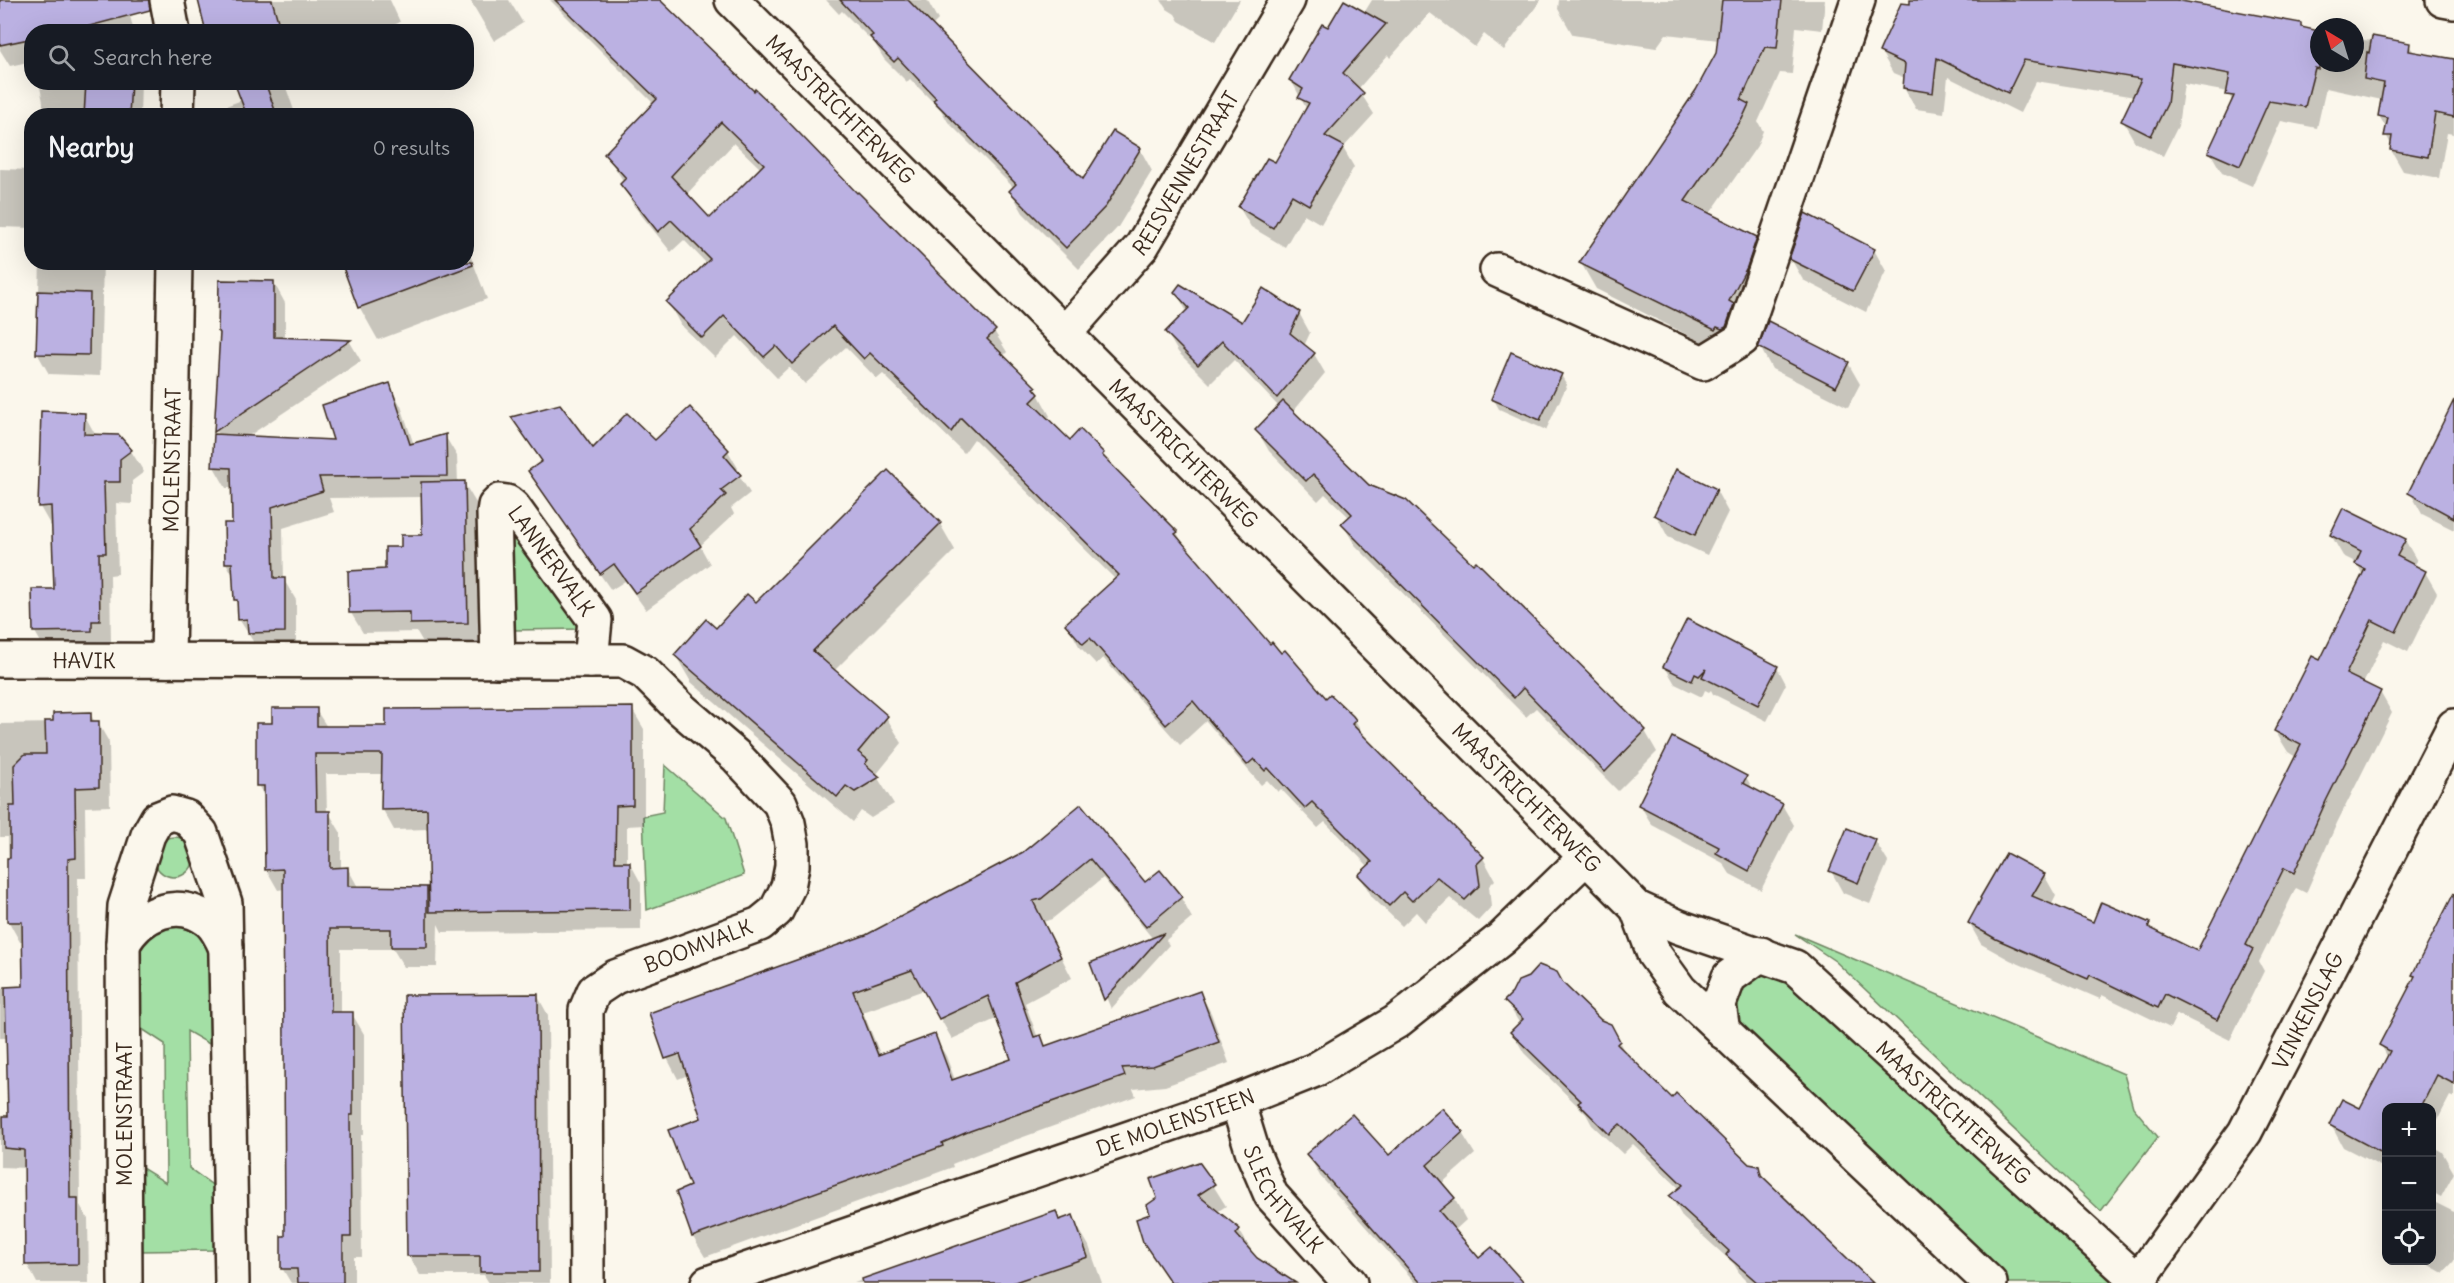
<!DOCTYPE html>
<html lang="en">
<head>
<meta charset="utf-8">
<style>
	:root { --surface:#171b24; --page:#20242c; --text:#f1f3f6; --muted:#9ea1a6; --line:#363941 }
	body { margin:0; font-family:Delius,sans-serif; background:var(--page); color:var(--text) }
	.controls { position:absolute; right:18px; bottom:18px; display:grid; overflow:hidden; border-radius:12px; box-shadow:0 6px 24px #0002 }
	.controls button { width:54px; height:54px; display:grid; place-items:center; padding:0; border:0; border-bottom:2px solid var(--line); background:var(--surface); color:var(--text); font:30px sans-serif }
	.compass { position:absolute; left:2310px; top:18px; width:54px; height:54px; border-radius:50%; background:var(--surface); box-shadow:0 6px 24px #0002; rotate:322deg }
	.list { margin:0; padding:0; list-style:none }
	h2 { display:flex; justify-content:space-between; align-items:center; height:78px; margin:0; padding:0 24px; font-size:26px }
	h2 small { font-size:20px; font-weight:400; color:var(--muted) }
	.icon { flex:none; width:33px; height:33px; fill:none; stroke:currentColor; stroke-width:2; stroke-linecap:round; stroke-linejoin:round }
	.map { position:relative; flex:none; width:2454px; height:1283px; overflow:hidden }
	.search { position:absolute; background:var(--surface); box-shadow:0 6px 24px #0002; left:24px; top:24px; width:450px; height:66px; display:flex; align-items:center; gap:15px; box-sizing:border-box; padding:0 21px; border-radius:24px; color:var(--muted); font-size:22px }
	.panel { position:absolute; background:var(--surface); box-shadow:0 6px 24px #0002; left:24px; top:108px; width:450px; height:162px; border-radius:24px }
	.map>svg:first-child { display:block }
	.green { fill:#a3dfa5; stroke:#6f8462; stroke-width:1.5 }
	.shadow { fill:#0003; fill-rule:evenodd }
	.building { fill:#bbb1e2; stroke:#3b2a1e; stroke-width:1.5; fill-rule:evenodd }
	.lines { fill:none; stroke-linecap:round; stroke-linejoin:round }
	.minor-casing { stroke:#3b2a1e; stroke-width:38 }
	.minor { stroke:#fbf7ec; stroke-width:33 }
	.labels { text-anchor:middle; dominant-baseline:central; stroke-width:4.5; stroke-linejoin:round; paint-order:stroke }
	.street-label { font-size:21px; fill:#3b2a1e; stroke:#fbf7ec }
</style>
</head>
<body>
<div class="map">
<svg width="2454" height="1283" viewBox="0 0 2454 1283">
	<rect width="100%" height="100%" fill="#fbf7ec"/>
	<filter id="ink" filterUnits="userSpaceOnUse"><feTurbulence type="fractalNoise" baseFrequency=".0167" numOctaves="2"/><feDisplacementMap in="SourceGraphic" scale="12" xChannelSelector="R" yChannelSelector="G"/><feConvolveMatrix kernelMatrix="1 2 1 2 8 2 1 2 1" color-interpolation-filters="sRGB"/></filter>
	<g filter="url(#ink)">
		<g class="green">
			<polygon points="510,528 581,629 514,630"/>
			<polygon points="665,765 726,818 744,875 647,910 643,816 663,812"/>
			<circle cx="174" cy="857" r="20"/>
			<polygon points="174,922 198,931 215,954 216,1048 187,1031 189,1168 215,1187 216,1250 139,1251 139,1166 166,1183 165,1044 136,1025 138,949 148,934"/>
			<polygon points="1795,934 2124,1074 2133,1107 2158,1137 2101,1211 1835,961"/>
			<polygon points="1774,967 2125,1283 2009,1283 1741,1033 1729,1009 1736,986"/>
		</g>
		<g class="shadow">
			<polygon points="0,0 126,0 134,32 32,32 32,61 10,66 0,50"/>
			<polygon points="200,0 390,0 400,22 381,32 350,32 346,24 317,32 208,32"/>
			<polygon points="470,0 509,0 523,23 494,41"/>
			<path d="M550,0H658L994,331L1007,352L1003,356L1035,388L1050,416L1047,420L1070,442L1103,454L1109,464L1177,533L1187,550L1270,646L1326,701L1355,721L1366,740L1483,858L1495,880L1489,886L1491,907L1478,921L1450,898L1425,922L1416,912L1402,926L1372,897L1360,876L1369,867L1325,822L1318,828L1281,789L1278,792L1267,780L1261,785L1206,721L1180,745L1103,658L1096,664L1079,646L1067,624L1116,580L974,439L964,453L883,374L877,379L846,347L805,384L789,367L777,378L737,336L715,358L680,324L668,302L707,264L684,240L671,252L634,206L622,184L624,182L606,154L654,104ZM734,143L761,169L710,220L686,195Z"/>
			<polygon points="826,0 927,0 938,20 932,26 1083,181 1113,133 1140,149 1152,171 1118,227 1079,269 1023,213 1011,192 1014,188 948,122 941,110 910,79 907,82 884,59 875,44 842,11 839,14"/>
			<polygon points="1161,0 1240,0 1215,42 1179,21 1175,14 1167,9"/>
			<polygon points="1372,0 1541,0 1504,50 1484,34 1475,47 1430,13 1390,58 1388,55 1358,89 1374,114 1343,148 1354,167 1321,224 1304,214 1285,247 1251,227 1239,207 1275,164 1307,110 1291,80 1329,29 1364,13"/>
			<polygon points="1559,0 1825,0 1822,30 1796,27 1792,74 1780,73 1758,122 1763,131 1757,146 1709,215 1756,239 1771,265 1730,356 1596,289 1581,263 1697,91 1717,53 1719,40 1666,34 1656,48 1573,35 1558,9"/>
			<polygon points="1912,0 2171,0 2300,25 2303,29 2319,32 2319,63 2355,63 2355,39 2409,45 2415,54 2454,61 2454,134 2447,133 2439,178 2403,171 2391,150 2392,146 2386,135 2387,129 2379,116 2382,100 2326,88 2317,128 2281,121 2252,186 2222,173 2210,152 2233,103 2228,92 2184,84 2178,126 2163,156 2135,142 2123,121 2135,97 2036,81 2020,113 1948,77 1944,113 1916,109 1904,88 1905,78 1893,73 1881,52 1911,6"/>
			<polygon points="39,82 141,82 140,116 43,116 43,102"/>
			<polygon points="236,82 284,82 296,116 229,116 226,106 242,100"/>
			<polygon points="0,169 32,170 32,228 0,227"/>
			<polygon points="466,244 487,299 378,340 360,308 343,262 466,262"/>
			<polygon points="1874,250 1886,271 1866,312 1803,280 1791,259"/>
			<polygon points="40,262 103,262 100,376 49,374 37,353"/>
			<polygon points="274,283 285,303 285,339 350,342 361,361 247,437 335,441 389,385 401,406 414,445 445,436 457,456 458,483 464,483 476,503 479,643 424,644 417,632 363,633 351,613 403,549 424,536 423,497 329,498 334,512 283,528 284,580 296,600 296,653 261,654 239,619 234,577 226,563 233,525 233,488 226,488 214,467 219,436 216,431 219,332"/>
			<polygon points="1176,292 1242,324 1299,313 1310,333 1304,346 1314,354 1325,373 1293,412 1368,486 1645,731 1657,752 1618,791 1536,708 1526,717 1355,545 1343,525 1350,518 1325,494 1318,501 1269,451 1257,430 1279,407 1234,360 1210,384 1178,352 1167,333 1187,312"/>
			<polygon points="1760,347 1848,363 1860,384 1848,407 1772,369"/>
			<polygon points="1561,375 1567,385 1546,430 1499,409 1493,398"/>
			<polygon points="2454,404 2454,530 2422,514 2410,492"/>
			<polygon points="84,414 96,436 118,436 131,451 144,472 132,481 132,504 116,503 118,574 110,575 111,642 103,643 104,652 47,653 35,632 55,590 52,528 40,507"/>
			<polygon points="513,418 593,450 655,443 728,451 738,468 736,471 750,493 731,508 734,514 700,546 710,564 646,610 625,581 611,590 540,489 530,472 542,462"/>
			<polygon points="1716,490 1728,512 1707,555 1668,537 1656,515"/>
			<polygon points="940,524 955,550 834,671 886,717 902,743 876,775 894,804 871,818 861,811 853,822 691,682 676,656 756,604"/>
			<polygon points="2331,535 2405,540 2417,561 2414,566 2425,572 2437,593 2408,652 2384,640 2363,684 2380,692 2392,713 2337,823 2306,893 2296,888 2259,962 2264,971 2230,1040 2177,1014 2170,1028 2102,995 2100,999 2010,960 1981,944 1969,923 2044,875 2056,896 2051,906 2094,924 2149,924 2153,931 2198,953 2296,757 2288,752 2275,731 2320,662 2363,576 2357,563 2343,556"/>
			<polygon points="1665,667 1777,667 1786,684 1767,721 1713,694 1711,690 1709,692 1705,690 1702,697 1675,684"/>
			<path d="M632,709L644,729V825L627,826V863H630L641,883V930L442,932L438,924L437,967H404L393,949H341V1014H352L364,1034V1135H361L362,1257H354V1283H291L282,1268L287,1238L285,889L278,890L266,869L265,798L258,785L274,724L316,710L327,727H388ZM326,774H383V810L394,830L429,829L430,896L426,888L358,887L348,869H341V833L329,813H327Z"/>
			<polygon points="90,714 95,722 98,723 109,742 110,806 85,807 86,878 78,878 80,1205 88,1219 89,1283 37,1283 27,1264 26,1168 0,1167 0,1117 9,1117 9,1038 0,1038 0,989 24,988 24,942 20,942 9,922 8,837 0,837 0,724 55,723"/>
			<polygon points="1746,777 1754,791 1782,805 1794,825 1761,890 1730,874 1723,863 1652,825 1640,805"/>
			<path d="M1081,806L1145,884L1181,898L1192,918L1166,940L1169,945L1111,1009L1092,963L1153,939L1103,878L1052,919L1043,922L1072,978L1025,1003L1038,1038L1041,1037L1047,1047L1200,993L1211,1013L1229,1063L1165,1086L1133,1089L1136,1096L982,1152L952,1164L953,1167L926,1177L705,1257L693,1237L678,1192L692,1187L703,1119L688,1075L678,1079L667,1058L867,936L1024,854ZM924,990L952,1039L998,1018L1013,1059L955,1080L946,1056L934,1036L881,1056L863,1012Z"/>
			<polygon points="1875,841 1888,862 1870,904 1843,893 1831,871"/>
			<polygon points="2454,931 2454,1098 2450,1096 2432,1131 2432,1108 2386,1108 2386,1169 2343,1147 2331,1125 2361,1110 2388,1058 2381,1045 2416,978 2414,975"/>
			<polygon points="1563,986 1600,1021 1610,1025 1620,1042 1617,1042 1613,1051 1620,1043 1627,1057 1672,1100 1748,1165 1758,1167 1767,1183 1871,1283 1748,1283 1741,1276 1734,1264 1683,1218 1671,1197 1680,1189 1633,1144 1623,1154 1592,1125 1586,1114 1524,1053 1512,1032 1520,1024 1506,1001"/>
			<polygon points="537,995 548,1015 550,1283 489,1283 484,1275 420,1275 409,1256"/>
			<polygon points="1442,1110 1462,1133 1475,1154 1441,1184 1454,1198 1466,1220 1454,1231 1479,1260 1519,1283 1416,1283 1320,1176 1308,1154 1389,1157"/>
			<polygon points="2432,1146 2442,1152 2454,1173 2441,1197 2432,1192"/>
			<polygon points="1199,1163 1226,1206 1217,1212 1239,1230 1252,1251 1250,1253 1281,1283 1171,1283 1158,1264 1152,1215"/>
			<polygon points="2432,1201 2454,1212 2454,1261 2443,1273 2420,1260 2432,1260"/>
			<polygon points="1055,1213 1060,1221 1072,1217 1089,1246 1102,1283 854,1283"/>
		</g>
		<g class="building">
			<polygon points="0,0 149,0 150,10 67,32 32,32 32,41 29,41 29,39 0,45"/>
			<polygon points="198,0 272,0 280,28 269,32 206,32"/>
			<path d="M555,0H660L754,91L755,89L774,107L857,193L858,192L996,330L987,339L1036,387L1034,388L1039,394L1031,402L1070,440L1080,429L1104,453L1102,455L1178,532L1175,534L1270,644L1272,642L1281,653L1285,650L1326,698L1330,694L1353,716L1356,720L1352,724L1484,857L1477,864L1480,885L1465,900L1437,877L1412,901L1403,892L1389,906L1358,875L1372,862L1312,802L1305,808L1268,768L1265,771L1254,759L1247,765L1193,701L1166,725L1090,638L1083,644L1065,624L1119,575L961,418L951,432L870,353L864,359L833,326L792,364L776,346L764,357L724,316L702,338L666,302L710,259L671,220L658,232L620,184L626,178L604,154L657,99ZM721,122L764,164L710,218L671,176Z"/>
			<polygon points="840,0 908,0 1083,179 1113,131 1141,148 1106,206 1066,248 1009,191 1016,184 933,100 936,98 898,58 894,62 878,46 870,37 873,35"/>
			<polygon points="1344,0 1386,24 1343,73 1364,93 1325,136 1344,146 1309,205 1292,195 1273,228 1238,207 1267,158 1275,162 1309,103 1298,98 1303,89 1289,80 1322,24 1328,27"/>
			<polygon points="1722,0 1782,0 1777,48 1765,47 1741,100 1749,104 1742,119 1685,201 1757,237 1747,267 1729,301 1734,304 1726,327 1722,329 1717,327 1715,330 1579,263 1696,90 1716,53"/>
			<polygon points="1910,0 2176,0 2301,23 2301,27 2319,31 2319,69 2315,68 2305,107 2269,101 2240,166 2208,152 2234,96 2226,95 2230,74 2172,63 2167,104 2151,136 2121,121 2141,79 2024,60 2008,93 1937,58 1933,93 1903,88 1905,64 1879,52 1901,3 1910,4"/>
			<polygon points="2372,36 2410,43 2409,51 2454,59 2454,117 2435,113 2428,157 2390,150 2392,136 2384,136 2388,118 2378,116 2384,83 2364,79 2367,52 2369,53"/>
			<polygon points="86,82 131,82 129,116 84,116"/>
			<polygon points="234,82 265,82 277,116 247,116"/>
			<polygon points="1805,213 1875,249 1853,291 1789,259"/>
			<polygon points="341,262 472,262 473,265 358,308"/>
			<polygon points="219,280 274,281 274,337 351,340 214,432 220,333 218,332"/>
			<polygon points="1180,284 1242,322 1263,288 1300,312 1290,333 1315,353 1277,398 1222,341 1198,365 1165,332 1189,308 1174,292"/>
			<polygon points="38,291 90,293 89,355 36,354"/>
			<polygon points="1768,321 1849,362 1836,387 1758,347"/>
			<polygon points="1511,352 1562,374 1540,420 1491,399"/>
			<polygon points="390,383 410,444 446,434 447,476 319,477 323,491 272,507 274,578 285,578 285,632 248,633 247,619 238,620 237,600 234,600 232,563 225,563 224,523 232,523 231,468 212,467 214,434 333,440 322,405"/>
			<polygon points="2454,400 2454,518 2408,493"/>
			<polygon points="1283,401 1369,485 1406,500 1473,564 1476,561 1646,730 1605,772 1523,688 1514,698 1341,524 1352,514 1313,474 1306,481 1255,430"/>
			<polygon points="560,404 593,448 627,413 655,440 690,407 729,450 724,455 741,475 721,490 726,495 690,529 701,546 635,593 614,564 600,574 528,471 542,461 511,417"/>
			<polygon points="41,411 85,413 84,434 119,435 132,450 120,459 120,482 104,482 106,553 99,553 100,621 92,621 92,631 33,632 32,589 54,589 51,506 38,507"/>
			<polygon points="1676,469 1717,489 1695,535 1654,515"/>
			<polygon points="888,470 941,523 813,651 888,716 858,752 868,760 865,764 880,777 855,792 846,786 837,797 674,655 706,619 716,628 747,594 756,602"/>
			<polygon points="465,481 468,623 410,624 410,612 349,613 348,571 385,569 385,547 401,547 401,535 422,535 421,482"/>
			<polygon points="2343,508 2406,539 2397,556 2426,571 2396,632 2372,620 2346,674 2381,691 2326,801 2294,873 2284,868 2246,945 2253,949 2217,1020 2165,994 2158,1008 2090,975 2088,979 1996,939 1968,923 1981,899 1980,898 2006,853 2045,874 2032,896 2093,922 2101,902 2150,923 2148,927 2197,951 2301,745 2274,731 2312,656 2320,660 2365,569 2355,564 2361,551 2330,535"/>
			<polygon points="1687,619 1778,666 1758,705 1702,677 1706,669 1699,676 1695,674 1692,681 1663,667"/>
			<polygon points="633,707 633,805 616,806 615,862 630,862 630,910 429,912 427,809 381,810 382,754 315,754 316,811 330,811 330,868 348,867 348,886 427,887 427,947 391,947 391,929 330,929 331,1012 353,1012 353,1115 350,1115 351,1237 343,1237 343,1283 298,1283 297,1269 281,1269 281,1236 285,1236 283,869 265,870 264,786 256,786 256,723 272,723 272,708 317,708 317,726 386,726 386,709"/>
			<polygon points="91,712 91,721 99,721 99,787 75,788 76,858 68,859 70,1198 78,1198 78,1264 25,1265 24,1150 4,1148 3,1116 8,1116 5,987 23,986 22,922 7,922 7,858 10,858 10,806 15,806 14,765 25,754 46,754 45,721 53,721 53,713"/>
			<polygon points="1672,737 1747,776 1743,783 1783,804 1749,871 1716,853 1719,847 1638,805"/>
			<path d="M1081,804L1145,882L1160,870L1182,897L1146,927L1090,859L1041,899L1033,901L1061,957L1015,982L1034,1037L1041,1035L1045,1046L1200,991L1219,1042L1153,1066L1122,1068L1125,1076L970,1131L942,1143L943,1146L889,1166L692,1237L676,1192L690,1186L668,1130L701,1118L680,1054L665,1059L649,1013L866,935L1023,852ZM912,970L939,1019L988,996L1011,1059L952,1080L935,1034L878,1055L853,991Z"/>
			<polygon points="1847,828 1876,840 1858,883 1829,871"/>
			<polygon points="2454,893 2454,1084 2437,1075 2421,1107 2386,1107 2386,1155 2329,1125 2342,1099 2360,1108 2390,1051 2379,1045 2415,976 2412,975"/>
			<polygon points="1164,933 1104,1000 1090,963"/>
			<polygon points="1539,965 1557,972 1563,983 1601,1020 1611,1024 1620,1041 1617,1044 1672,1098 1676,1093 1749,1164 1759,1166 1761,1175 1873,1283 1758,1283 1726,1255 1729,1251 1669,1196 1683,1185 1620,1124 1609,1134 1578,1103 1581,1101 1510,1032 1523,1019 1504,1001 1512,993 1518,981 1528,977"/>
			<polygon points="538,994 539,1272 480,1272 480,1256 407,1256 404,995"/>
			<polygon points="1442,1108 1463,1132 1427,1165 1455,1198 1439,1211 1479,1258 1492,1247 1524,1283 1421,1283 1306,1154 1352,1114 1389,1155"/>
			<polygon points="1199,1162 1215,1184 1198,1195 1240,1229 1236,1234 1257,1258 1296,1283 1171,1283 1143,1242 1136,1219 1150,1214 1147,1205 1157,1198 1150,1179"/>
			<polygon points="1056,1211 1059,1220 1073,1215 1088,1257 1012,1283 863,1283 862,1279"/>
		</g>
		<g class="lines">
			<defs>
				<g id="minor">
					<polyline points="167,0 173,32"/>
					<path id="s1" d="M732,0L1637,908L1679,927L1795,967L2140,1283"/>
					<polyline points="2443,0 2454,2"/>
					<polyline points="177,116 178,82"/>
					<polyline points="1497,270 1703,363 1742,339 1858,0"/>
					<path id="s2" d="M1065,333L1142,246L1288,0"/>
					<path id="s3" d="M0,660L623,661L645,673L681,709L736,756L780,803L788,823L792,844V866L788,887L776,911L760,924L615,977L594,991L586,1010L587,1283"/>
					<path id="s4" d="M168,660L175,262"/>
					<path id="s5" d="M498,661L494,513L495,506L500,501L507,502L513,507L595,620L591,661"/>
					<polyline points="1637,908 1654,954 1680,990 1990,1283"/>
					<path d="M123,944C140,914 178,896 209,921C217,928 222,939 226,948"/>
					<polyline points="1723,1032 1719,1004 1729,977 1761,954"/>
					<path id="s6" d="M1237,1101L1253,1153L1271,1195L1350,1283"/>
					<path id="s7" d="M2138,1281L2245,1132L2454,726"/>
					<polyline points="125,1283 123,944 125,906 148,835 157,819 172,813 186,817 201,833 225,903 232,1283"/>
					<path id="s8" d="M708,1283L1237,1101L1315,1070L1396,1022L1502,938L1585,858"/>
				</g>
			</defs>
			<use href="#minor" class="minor-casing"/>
			<use href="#minor" class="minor"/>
		</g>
	</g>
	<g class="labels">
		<g class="street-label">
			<text stroke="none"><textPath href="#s1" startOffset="154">MAASTRICHTERWEG</textPath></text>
			<text stroke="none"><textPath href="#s2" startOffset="201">REISVENNESTRAAT</textPath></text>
			<text stroke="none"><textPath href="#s1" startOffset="640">MAASTRICHTERWEG</textPath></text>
			<text stroke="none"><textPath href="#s4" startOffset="200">MOLENSTRAAT</textPath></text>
			<text stroke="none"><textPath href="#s5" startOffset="243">LANNERVALK</textPath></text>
			<text stroke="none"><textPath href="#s3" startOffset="84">HAVIK</textPath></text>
			<text stroke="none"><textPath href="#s1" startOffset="1126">MAASTRICHTERWEG</textPath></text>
			<text transform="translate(698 946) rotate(-21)">BOOMVALK</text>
			<text stroke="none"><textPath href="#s7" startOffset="320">VINKENSLAG</textPath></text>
			<text stroke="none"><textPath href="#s1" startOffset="1666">MAASTRICHTERWEG</textPath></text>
			<text transform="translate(124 1114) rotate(-90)">MOLENSTRAAT</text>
			<text stroke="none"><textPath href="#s8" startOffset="494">DE MOLENSTEEN</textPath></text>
			<text stroke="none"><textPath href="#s6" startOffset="110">SLECHTVALK</textPath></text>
		</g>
	</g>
</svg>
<div class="controls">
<button>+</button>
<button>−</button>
<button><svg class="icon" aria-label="locate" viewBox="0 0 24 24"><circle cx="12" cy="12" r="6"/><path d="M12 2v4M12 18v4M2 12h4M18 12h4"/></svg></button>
</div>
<svg class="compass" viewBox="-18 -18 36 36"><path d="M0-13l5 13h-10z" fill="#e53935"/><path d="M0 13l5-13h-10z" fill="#9ea1a6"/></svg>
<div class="search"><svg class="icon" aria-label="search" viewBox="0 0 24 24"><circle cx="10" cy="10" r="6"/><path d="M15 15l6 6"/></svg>Search here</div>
<section class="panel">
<h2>Nearby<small>0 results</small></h2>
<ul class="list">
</ul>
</section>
</div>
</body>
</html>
